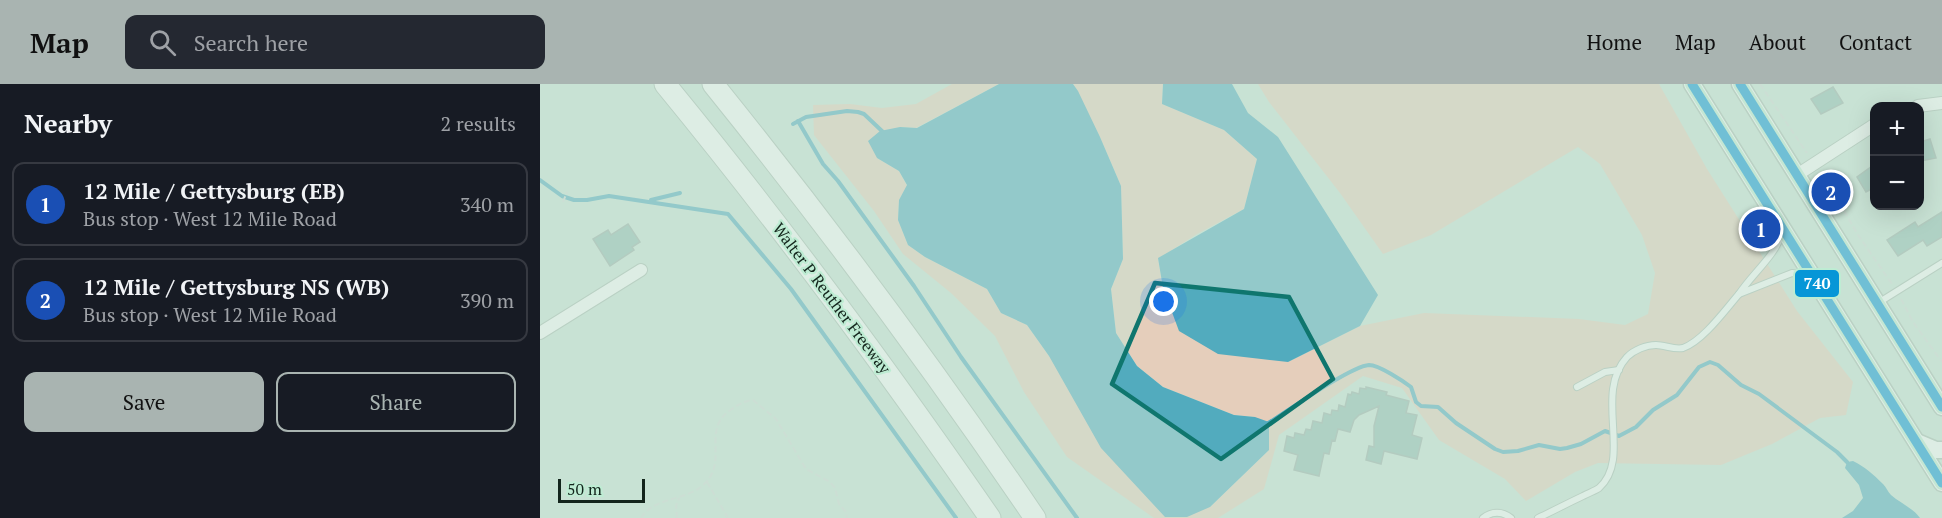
<!DOCTYPE html>
<html lang="en">
<head>
<meta charset="utf-8">
<style>
	:root { --surface:#171b24; --page:#242831; --text:#f1f3f6; --muted:#9ea1a6; --line:#363941; --accent:#a9b4b1 }
	body { margin:0; font-family:"PT Serif",serif; background:var(--page); color:var(--text) }
	.controls { position:absolute; right:18px; top:18px; display:grid; overflow:hidden; border-radius:12px; box-shadow:0 6px 24px #0002 }
	.controls button { width:54px; height:54px; display:grid; place-items:center; padding:0; border:0; border-bottom:2px solid var(--line); background:var(--surface); color:var(--text); font:30px sans-serif }
	.scale { position:absolute; left:18px; bottom:15px; width:87px; box-sizing:border-box; padding-left:6px; border:3px solid #13251c; border-top:0; font-size:16px; line-height:21px; white-space:nowrap; color:#13251c; -webkit-text-stroke:4px #beecd3; paint-order:stroke }
	.you { position:absolute; left:624px; top:218px; width:21px; height:21px; margin:-15px; border:4px solid #fff; border-radius:50%; background:#1a73e8; box-shadow:0 0 0 9px #1a73e833 }
	.badge { display:grid; place-items:center; width:39px; height:39px; border-radius:50%; background:var(--accent); color:#fff; font-size:20px; font-weight:700 }
	.pin { position:absolute; translate:-50% -50%; border:3px solid #fff; box-shadow:0 2px 6px #0006 }
	.list { margin:0; padding:0; list-style:none }
	h2 { display:flex; justify-content:space-between; align-items:center; height:78px; margin:0; padding:0 24px; font-size:26px }
	h2 small { font-size:20px; font-weight:400; color:var(--muted) }
	.list li { display:grid; grid-template-columns:39px 1fr auto; gap:18px; align-items:center; box-sizing:border-box; height:84px; margin:0 12px 12px; padding:0 12px; border:2px solid var(--line); border-radius:12px }
	.list b { display:block; font-size:22px; white-space:nowrap }
	.list p { margin:0; font-size:20px; white-space:nowrap; color:var(--muted) }
	.list em { font-size:20px; font-style:normal; color:var(--muted) }
	.actions { display:flex; gap:12px; padding:18px 24px }
	.actions a { flex:1; padding:14px 0; border:2px solid var(--accent); border-radius:12px; text-align:center; font-size:21px; color:var(--accent) }
	.actions .main { background:var(--accent); color:#111 }
	.icon { flex:none; width:33px; height:33px; fill:none; stroke:currentColor; stroke-width:2; stroke-linecap:round; stroke-linejoin:round }
	.map { position:relative; flex:none; width:1402px; height:434px; overflow:hidden }
	header { display:flex; align-items:center; gap:36px; box-sizing:border-box; height:84px; padding:0 30px; background:var(--accent); color:#111 }
	header strong { font-size:28px }
	nav { display:flex; gap:33px; margin-inline-start:auto; font-size:21px }
	.search { width:420px; height:54px; background:var(--page); display:flex; align-items:center; gap:15px; box-sizing:border-box; padding:0 21px; border-radius:12px; color:var(--muted); font-size:22px }
	main { display:flex }
	aside { flex:1; background:var(--surface) }
	.map>svg:first-child { display:block }
	.green { fill:#e5cebb }
	.water { fill:#52abbe }
	.lines { fill:none; stroke-linecap:round; stroke-linejoin:round }
	.stream { stroke:#52abbe; stroke-width:4 }
	.building { fill:#90bdb2; stroke:#9ab0a8; stroke-width:1.5 }
	.lane-casing { stroke:#a8bcb1; stroke-width:8 }
	.street-casing { stroke:#a8bcb1; stroke-width:14 }
	.secondary-casing { stroke:#a8bcb1; stroke-width:19 }
	.highway-casing { stroke:#a8bcb1; stroke-width:23 }
	.path { stroke:#d1dad5; stroke-width:2; stroke-dasharray:6 3; stroke-linecap:butt }
	.lane { stroke:#f7fbf9; stroke-width:6 }
	.street { stroke:#f7fbf9; stroke-width:12 }
	.secondary { stroke:#f7fbf9; stroke-width:16 }
	.highway { stroke:#f7fbf9; stroke-width:21 }
	.bus-1-casing { stroke:#beecd3; stroke-width:14 }
	.bus-1 { stroke:#0696d7; stroke-width:9 }
	.marked { fill:none; stroke:#0f766e; stroke-width:4.5; stroke-linejoin:round }
	.labels { text-anchor:middle; dominant-baseline:central; stroke-width:4.5; stroke-linejoin:round; paint-order:stroke }
	.street-label { font-size:16px; fill:#13251c; stroke:#beecd3 }
	.line-badge { stroke:#beecd3; stroke-width:2 }
	.badge-label { font-size:16px; text-anchor:middle; font-weight:bold; fill:#fff }
</style>
</head>
<body>
<header>
<strong>Map</strong>
<div class="search"><svg class="icon" aria-label="search" viewBox="0 0 24 24"><circle cx="10" cy="10" r="6"/><path d="M15 15l6 6"/></svg>Search here</div>
<nav><a>Home</a><a>Map</a><a>About</a><a>Contact</a></nav>
</header>
<main>
<aside>
<h2>Nearby<small>2 results</small></h2>
<ul class="list">
<li><span class="badge" style="background:#1a4fb4">1</span><div><b>12 Mile / Gettysburg (EB)</b><p>Bus stop · West 12 Mile Road</p></div><em>340 m</em></li>
<li><span class="badge" style="background:#1a4fb4">2</span><div><b>12 Mile / Gettysburg NS (WB)</b><p>Bus stop · West 12 Mile Road</p></div><em>390 m</em></li>
</ul>
<div class="actions"><a class="main">Save</a><a>Share</a></div>
</aside>
<div class="map">
<svg width="1402" height="434" viewBox="0 0 1402 434">
	<rect width="100%" height="100%" fill="#c8e2d4"/>
	<polygon class="green" points="412,0 459,0 376,44 360,43 337,74 359,87 367,102 359,116 358,136 368,161 385,173 447,205 461,229 487,241 509,272 670,423 729,366 714,333 694,331 623,303 597,282 576,249 571,205 583,175 581,102 560,53 533,0 623,0 622,20 684,46 717,75 704,125 657,150 618,175 623,204 748,278 820,242 884,229 1039,235 1085,241 1108,230 1115,189 1102,151 1060,80 1038,63 891,151 843,170 800,109 729,18 718,0 1119,0 1167,85 1257,227 1313,298 1306,331 1280,334 1232,360 1181,381 1058,379 1035,388 986,417 965,395 899,356 862,304 823,292 739,351 724,405 678,434 614,434 527,373 484,308 455,252 411,209 363,170 334,127 274,51 273,21 310,20 342,24 376,20"/>
	<g class="water">
		<polygon points="459,0 533,0 538,7 560,53 581,102 583,175 571,205 576,249 597,282 623,303 694,331 715,333 729,338 729,366 670,423 647,433 625,433 561,364 509,272 487,241 461,229 447,205 385,173 368,161 358,136 359,116 367,101 359,87 337,74 328,57 340,47 360,43 377,44"/>
		<polygon points="623,0 692,0 708,29 738,53 838,211 820,242 748,278 678,270 639,247 623,204 618,174 704,125 717,75 684,46 622,20"/>
		<path d="M1313,377C1325,383 1333,390 1343,400C1346,403 1348,408 1351,411C1360,419 1373,424 1380,434H1302L1313,427L1323,414L1319,401L1305,384L1307,378Z"/>
	</g>
	<g class="lines">
		<g class="stream">
			<polyline points="258,37 283,80 298,97 374,202 421,273 537,434"/>
			<polyline points="253,40 266,33 307,27 318,28 324,30 343,48"/>
			<polyline points="0,96 22,112 34,116 47,116 69,112 188,130 251,205 416,434"/>
			<polyline points="111,116 140,109"/>
			<path d="M727,340C746,328 811,282 829,281C839,281 863,297 871,303L876,318L881,322L898,323L916,339L955,365L963,368L978,367L999,361L1020,365L1027,364L1041,360L1065,347L1079,352L1096,343L1113,326L1137,311L1159,283L1170,278L1178,281L1201,301L1219,310L1297,368L1307,378"/>
		</g>
	</g>
	<g class="building">
		<polygon points="1293,3 1303,19 1281,30 1271,15"/>
		<polygon points="1390,55 1396,74 1380,77 1380,58"/>
		<polygon points="1335,80 1335,103 1326,108 1317,93"/>
		<polygon points="1402,128 1402,153 1387,162 1383,156 1358,172 1347,156 1375,138 1378,143"/>
		<polygon points="88,140 100,158 92,163 94,166 70,182 53,155 68,146 71,151"/>
		<polygon points="826,303 847,308 846,311 869,317 866,329 877,331 872,351 882,354 877,375 844,367 841,380 826,376 829,362 834,363 834,342 839,322 819,331 814,336 810,348 798,345 795,357 792,356 789,370 784,369 779,392 754,386 758,371 744,367 747,352 754,354 755,349 764,351 766,345 771,346 773,337 782,339 784,329 791,331 792,326 798,327 799,321 805,323 808,310 811,311 812,308 819,310 820,304 826,305"/>
	</g>
	<g class="lines">
		<defs>
			<g id="lane">
				<path d="M1242,149C1236,171 1212,190 1199,210L1252,189L1267,191"/>
				<polyline points="1338,219 1402,179"/>
				<polyline points="1037,303 1065,288 1079,286"/>
				<path d="M943,434C952,427 962,427 971,434"/>
				<path d="M998,434C1013,427 1028,419 1043,412C1048,409 1055,407 1059,404C1093,374 1053,310 1087,273C1094,266 1106,261 1116,261C1125,261 1134,266 1143,264C1163,257 1185,226 1199,210"/>
			</g>
			<g id="street">
				<polyline points="1378,22 1402,19"/>
				<polyline points="1257,91 1334,41"/>
				<polyline points="0,249 101,186"/>
			</g>
			<g id="secondary">
				<polyline points="1152,0 1402,399"/>
				<polyline points="1200,0 1402,323"/>
				<polyline points="1377,358 1396,366 1402,366"/>
			</g>
			<g id="highway">
				<path d="M125,0C240,140 347,285 450,434"/>
				<path d="M173,0C286,140 394,285 495,434"/>
			</g>
		</defs>
		<use href="#lane" class="lane-casing"/>
		<use href="#street" class="street-casing"/>
		<use href="#secondary" class="secondary-casing"/>
		<use href="#highway" class="highway-casing"/>
		<g class="path">
			<polyline points="1220,0 1267,69"/>
			<polyline points="1280,89 1294,109 1318,151 1352,200"/>
			<polyline points="23,118 27,108"/>
			<polyline points="1361,215 1373,238 1402,278"/>
			<polyline points="167,398 188,434"/>
			<path d="M101,434C115,411 151,418 168,396C186,373 162,343 192,325C199,320 205,317 213,316L236,335L266,385L290,398L295,404L299,420L306,428L307,434"/>
			<polyline points="137,434 136,422 139,414"/>
		</g>
		<use href="#lane" class="lane"/>
		<use href="#street" class="street"/>
		<use href="#secondary" class="secondary"/>
		<use href="#highway" class="highway"/>
		<defs>
			<g id="bus-1">
				<polyline points="1152,0 1402,399"/>
				<polyline points="1200,0 1402,323"/>
			</g>
		</defs>
		<use href="#bus-1" class="bus-1-casing"/>
		<use href="#bus-1" class="bus-1"/>
	</g>
	<path d="M0 0H1402V434H0ZM615,199L749,213L793,295L681,375L572,300Z" fill="#c8e2d4" fill-opacity=".55" fill-rule="evenodd"/>
	<path class="marked" d="M615,199L749,213L793,295L681,375L572,300Z"/>
	<g class="labels">
		<g class="street-label">
			<text transform="translate(292 214) rotate(53)">Walter P Reuther Freeway</text>
		</g>
	</g>
	<rect class="line-badge" x="1254" y="185" width="46" height="29" rx="6" fill="#0696d7"/>
	<g class="badge-label">
		<text x="1277" y="205">740</text>
	</g>
</svg>
<div class="controls">
<button>+</button>
<button>−</button>
</div>
<div class="scale">50 m</div>
<div class="you"></div>
<div class="pin badge" style="left:1221px;top:145px;background:#1a4fb4">1</div>
<div class="pin badge" style="left:1291px;top:108px;background:#1a4fb4">2</div>
</div>
</main>
</body>
</html>
